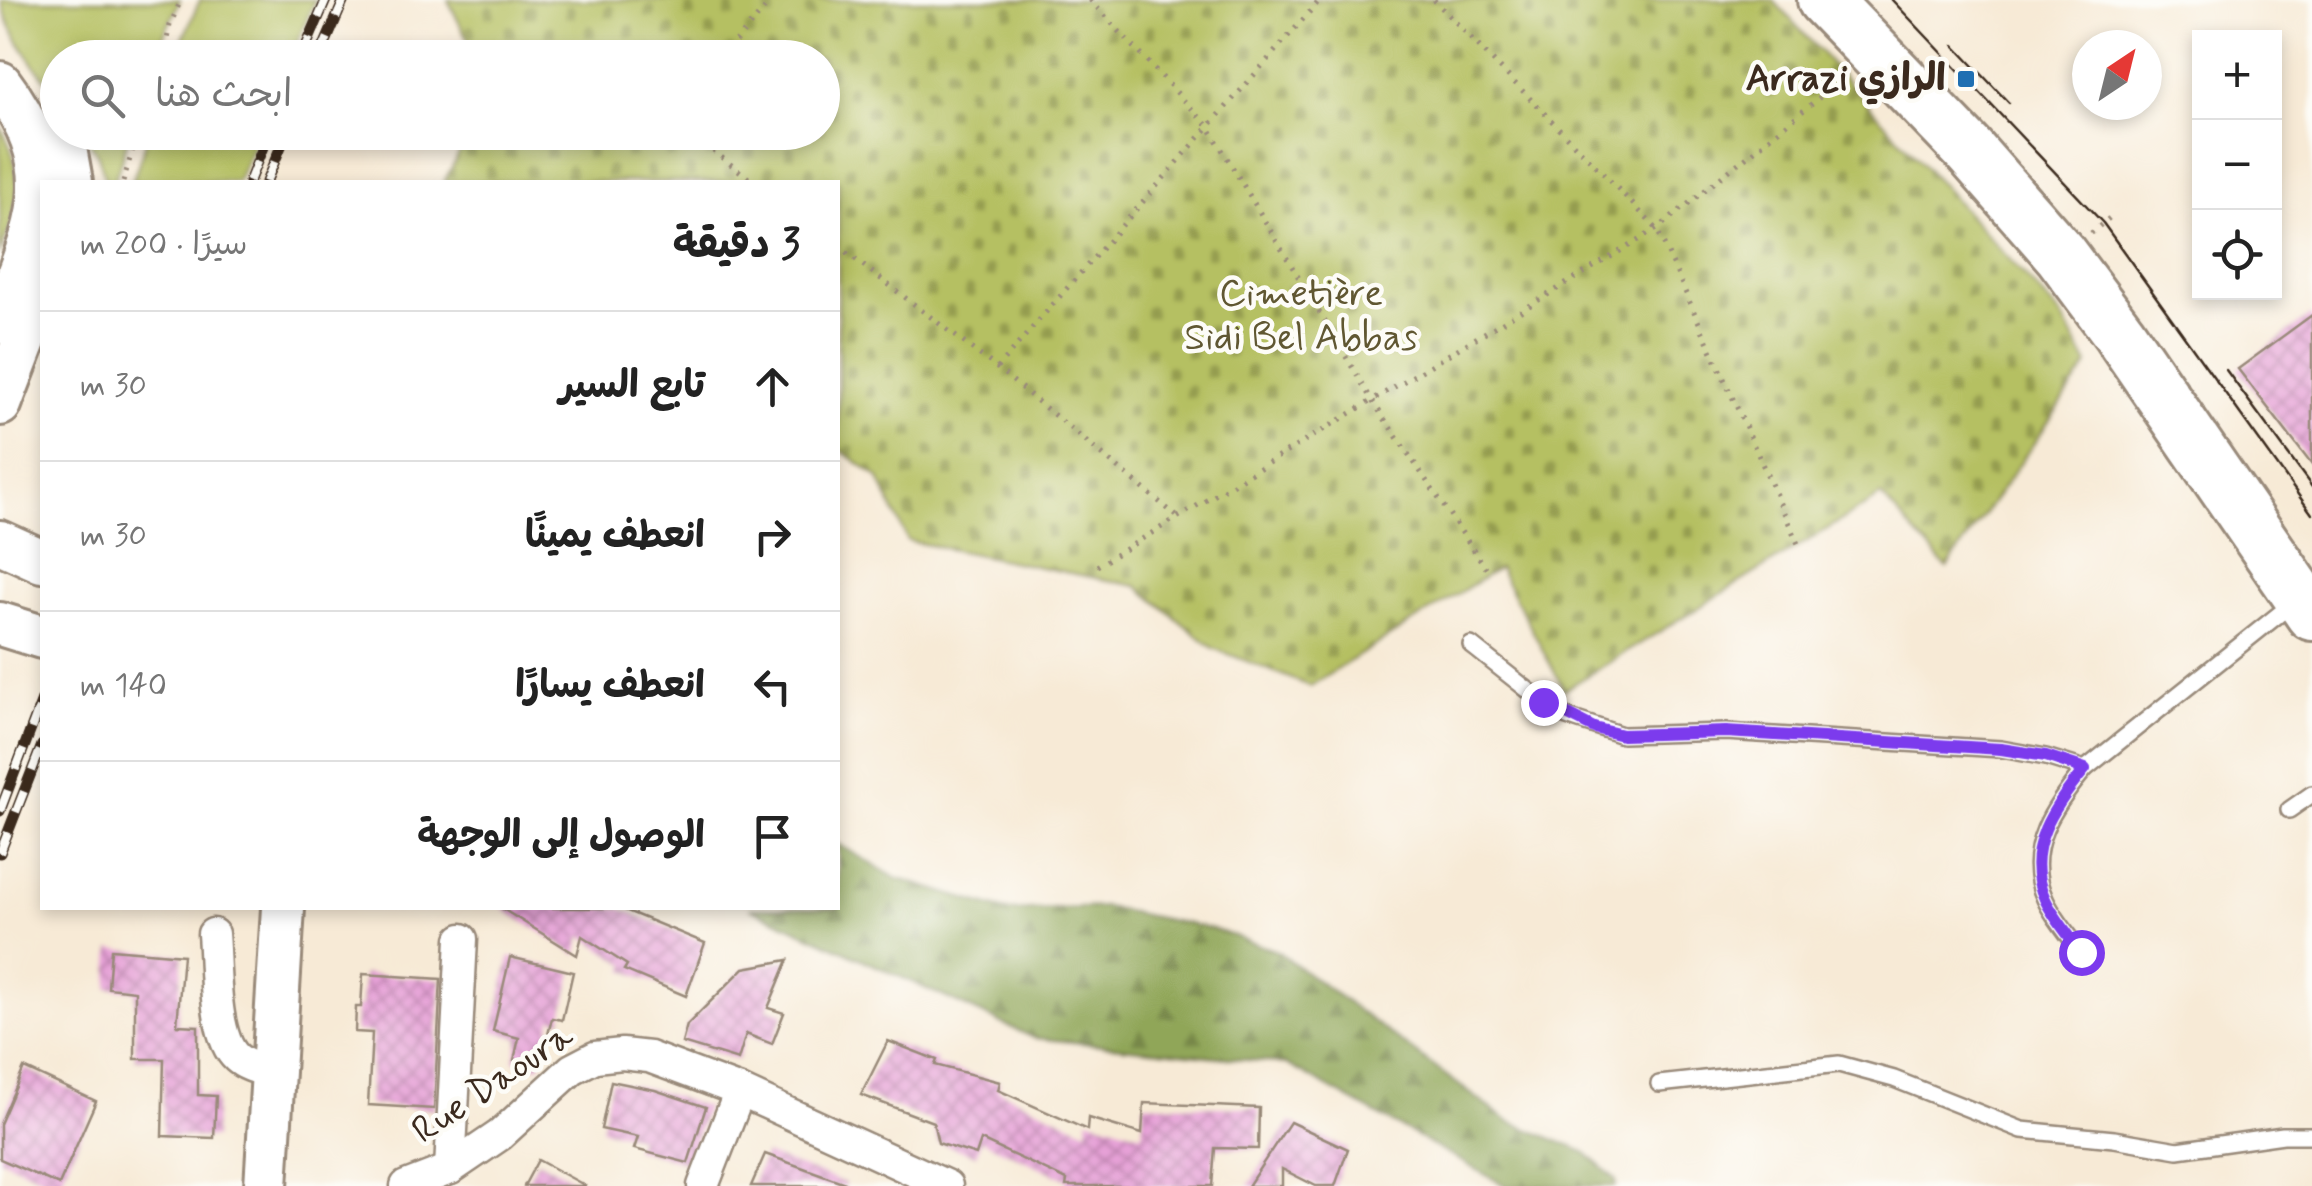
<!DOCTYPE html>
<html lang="ar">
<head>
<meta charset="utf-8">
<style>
	:root { --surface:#fff; --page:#f6f6f6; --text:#222; --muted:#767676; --line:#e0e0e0 }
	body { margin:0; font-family:Mynerve,"Playpen Sans Arabic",sans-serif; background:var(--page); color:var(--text); direction:rtl }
	.controls { position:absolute; right:30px; top:30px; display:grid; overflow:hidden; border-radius:0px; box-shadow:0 5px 15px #0003 }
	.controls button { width:90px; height:90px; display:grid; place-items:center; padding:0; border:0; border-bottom:2px solid var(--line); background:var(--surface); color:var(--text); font:50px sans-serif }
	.compass { position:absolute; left:2072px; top:30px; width:90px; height:90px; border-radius:50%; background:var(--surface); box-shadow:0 5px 15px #0003; rotate:35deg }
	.stop { position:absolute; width:30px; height:30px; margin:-22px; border:8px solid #7c3aed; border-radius:50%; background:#fff }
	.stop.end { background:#7c3aed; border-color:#fff; box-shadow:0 2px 10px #0008 }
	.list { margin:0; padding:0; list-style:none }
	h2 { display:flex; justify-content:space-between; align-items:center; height:130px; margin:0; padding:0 40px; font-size:42px }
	h2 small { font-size:32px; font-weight:400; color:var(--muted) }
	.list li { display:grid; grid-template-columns:65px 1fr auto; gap:30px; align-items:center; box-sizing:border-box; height:150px; padding:0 40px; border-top:2px solid var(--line) }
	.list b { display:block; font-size:38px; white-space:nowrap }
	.list em { font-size:32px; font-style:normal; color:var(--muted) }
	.icon { flex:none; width:55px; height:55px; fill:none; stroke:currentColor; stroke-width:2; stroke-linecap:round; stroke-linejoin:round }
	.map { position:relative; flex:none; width:2312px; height:1186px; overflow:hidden; direction:ltr }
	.search { position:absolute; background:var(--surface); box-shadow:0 5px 15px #0003; left:40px; top:40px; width:800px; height:110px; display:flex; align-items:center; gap:25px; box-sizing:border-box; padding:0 35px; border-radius:55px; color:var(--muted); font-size:38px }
	.panel { position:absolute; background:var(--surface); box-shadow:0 5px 15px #0003; left:40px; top:180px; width:800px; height:730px; border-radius:0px; direction:rtl }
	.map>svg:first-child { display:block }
	.grass { fill:#b5c062; stroke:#787540; stroke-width:2.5 }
	.forest { fill:url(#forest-firs); stroke:#66683b; stroke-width:2.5 }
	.cemetery { fill:url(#cemetery-stones); stroke:#787540; stroke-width:2.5 }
	.building { fill:url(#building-cross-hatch) }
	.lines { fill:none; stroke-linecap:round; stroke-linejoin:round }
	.lane-casing { stroke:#998a7a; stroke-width:20 }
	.street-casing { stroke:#998a7a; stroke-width:35 }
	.secondary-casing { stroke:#998a7a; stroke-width:48 }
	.highway-casing { stroke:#998a7a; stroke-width:58 }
	.path { stroke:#998a7a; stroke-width:5; stroke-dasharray:2.5 8; stroke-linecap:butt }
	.lane { stroke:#fff; stroke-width:15 }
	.street { stroke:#fff; stroke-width:30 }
	.secondary { stroke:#fff; stroke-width:42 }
	.highway { stroke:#fff; stroke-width:52 }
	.tram { stroke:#3b2a1e; stroke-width:2.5 }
	.rail-casing { stroke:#3b2a1e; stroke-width:11 }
	.rail { stroke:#fdfcf7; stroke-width:8; stroke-dasharray:22; stroke-linecap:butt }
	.route { stroke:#7c3aed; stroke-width:12 }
	.poi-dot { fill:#1f6fb2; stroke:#fdfcf7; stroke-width:4 }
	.labels { text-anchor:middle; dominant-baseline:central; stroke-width:9; stroke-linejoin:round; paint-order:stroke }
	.poi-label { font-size:38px; font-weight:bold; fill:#3b2a1e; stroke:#fdfcf7; text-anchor:end }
	.park-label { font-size:38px; fill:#605732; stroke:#fdfcf7 }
	.street-label { font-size:38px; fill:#3b2a1e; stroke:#fdfcf7 }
</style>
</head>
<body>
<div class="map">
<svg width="2312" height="1186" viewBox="0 0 2312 1186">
	<defs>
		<pattern id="forest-firs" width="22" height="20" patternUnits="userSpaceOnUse" patternTransform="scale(2.5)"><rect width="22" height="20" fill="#90a658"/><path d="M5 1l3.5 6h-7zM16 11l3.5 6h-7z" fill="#778748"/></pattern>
		<pattern id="cemetery-stones" width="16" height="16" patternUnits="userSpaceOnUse" patternTransform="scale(2.5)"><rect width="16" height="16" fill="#b5c062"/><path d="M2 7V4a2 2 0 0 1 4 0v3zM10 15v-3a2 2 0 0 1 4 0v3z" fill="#949c50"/></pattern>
		<pattern id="building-cross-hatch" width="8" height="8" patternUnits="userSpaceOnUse" patternTransform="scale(2.5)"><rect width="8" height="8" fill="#e6a1d7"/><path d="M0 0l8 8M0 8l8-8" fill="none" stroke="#bc83ae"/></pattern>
	</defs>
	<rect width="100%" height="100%" fill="#fdfcf7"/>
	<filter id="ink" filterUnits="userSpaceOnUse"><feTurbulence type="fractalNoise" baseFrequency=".01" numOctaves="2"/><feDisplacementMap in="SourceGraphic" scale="20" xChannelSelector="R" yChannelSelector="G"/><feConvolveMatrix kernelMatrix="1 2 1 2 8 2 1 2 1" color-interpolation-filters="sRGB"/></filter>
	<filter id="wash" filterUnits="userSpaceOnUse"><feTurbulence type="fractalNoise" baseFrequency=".0048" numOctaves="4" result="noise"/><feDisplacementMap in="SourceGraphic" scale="40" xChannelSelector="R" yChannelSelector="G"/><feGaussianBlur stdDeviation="2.25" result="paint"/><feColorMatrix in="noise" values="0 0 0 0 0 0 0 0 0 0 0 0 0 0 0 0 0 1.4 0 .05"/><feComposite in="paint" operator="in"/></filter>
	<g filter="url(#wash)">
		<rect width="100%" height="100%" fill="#f7ead6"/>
		<g class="grass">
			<path d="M1,0H180L154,57L58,58L57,95C36,66 9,36 1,0Z"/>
			<polygon points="200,0 315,0 291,57 175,57"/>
			<path d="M0,126C28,175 19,205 0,254Z"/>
			<polygon points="84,133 130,133 114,182 106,182 98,155"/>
			<polygon points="149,133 149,132 259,133 237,182 132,182"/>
		</g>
		<polygon class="forest" points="838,844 896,878 1006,911 1105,907 1213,929 1277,951 1508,1121 1585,1152 1615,1179 1616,1186 1506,1186 1286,1064 1034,1038 750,908 838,908"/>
		<polygon class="cemetery" points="448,0 1773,0 2062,317 2088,365 1947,568 1881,496 1564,690 1499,568 1310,686 1213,648 1137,586 908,541 878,477 838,448 838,182 444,182 470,133 822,132 822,58 476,57"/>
		<g id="blocks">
			<g class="building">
				<polygon points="2312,315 2312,465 2238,369"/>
				<polygon points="501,908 620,908 705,943 686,996 624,970 627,965 582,936 577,955"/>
				<polygon points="111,949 183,955 177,1025 198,1026 198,1095 216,1096 214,1138 162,1136 164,1059 135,1059 135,991 108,988"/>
				<polygon points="510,957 573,972 562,1020 552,1018 540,1067 514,1060 519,1038 493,1031"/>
				<polygon points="788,960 768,1008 784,1013 772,1044 746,1034 738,1060 682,1043 687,1025 744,968"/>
				<polygon points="363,974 441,979 434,1109 368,1105 372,1033 355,1032 356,1007 361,1007"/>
				<polygon points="888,1041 937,1060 935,1065 1000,1082 998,1090 1087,1130 1088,1118 1142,1134 1144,1103 1259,1108 1258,1149 1215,1148 1212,1186 1066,1186 1067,1180 981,1140 976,1155 938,1143 933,1122 861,1095"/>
				<polygon points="24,1068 96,1101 59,1185 0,1159 0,1124"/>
				<polygon points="611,1081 655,1090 706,1107 688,1163 634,1149 638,1137 601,1129"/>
				<polygon points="1290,1122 1348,1149 1335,1186 1316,1186 1282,1169 1282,1186 1248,1186"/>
				<polygon points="765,1154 845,1183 845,1186 751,1186"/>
				<polygon points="538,1160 586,1186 524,1186"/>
			</g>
		</g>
	</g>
	<g filter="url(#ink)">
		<use href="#blocks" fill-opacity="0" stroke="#998a7a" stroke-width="2.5"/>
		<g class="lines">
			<defs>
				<g id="lane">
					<polyline points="1471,645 1543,702 1567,717 1622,735 1726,732 2001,749 2046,757 2085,769"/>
					<polyline points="2289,810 2312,794"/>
					<path d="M2081,952C2069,935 2053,917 2045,899C2022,849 2055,805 2085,769L2293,603"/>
					<polyline points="1659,1084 1839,1064 1894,1079 2022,1130 2114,1139 2178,1150 2283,1135 2312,1135"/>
				</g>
				<g id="street">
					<path d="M213,934C216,966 213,1037 237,1058C247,1067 261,1069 273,1073"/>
					<polyline points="450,1169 462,939"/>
					<polyline points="406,1186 450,1169 500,1135 572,1069 595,1057 622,1054 649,1057 740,1091 947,1186"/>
					<polyline points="703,1186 740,1091"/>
				</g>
				<g id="secondary">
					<path d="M0,83C69,174 35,228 0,322"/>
					<polyline points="58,132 66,154 71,182"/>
					<polyline points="0,404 42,295"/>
					<polyline points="0,542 42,561"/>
					<polyline points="0,624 42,637"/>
					<polyline points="266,1186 283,908"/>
				</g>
				<polyline id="highway" points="1824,0 1967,148 2060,254 2119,333 2312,614"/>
			</defs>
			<use href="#lane" class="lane-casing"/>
			<use href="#street" class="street-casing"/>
			<use href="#secondary" class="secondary-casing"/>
			<use href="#highway" class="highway-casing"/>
			<g class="path">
				<polyline points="1090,0 1208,126 1373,402 1490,574"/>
				<polyline points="1434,0 1657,229 1799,546"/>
				<polyline points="163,58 170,25 181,0"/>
				<polyline points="722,58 772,0"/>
				<polyline points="688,132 754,182"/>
				<polyline points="123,182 138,132"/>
				<polyline points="2091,233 2113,215"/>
				<polyline points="838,246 997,368 1179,518"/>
				<polyline points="997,368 1320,0"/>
				<polyline points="1097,566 1657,229 1846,76"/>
			</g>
			<use href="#lane" class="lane"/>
			<use href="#street" class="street"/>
			<use href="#secondary" class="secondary"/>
			<use href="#highway" class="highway"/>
			<g class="tram">
				<polyline points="1892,0 2103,223 2312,514"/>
				<polyline points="1954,45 2009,103"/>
				<polyline points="2226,370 2312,487"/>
			</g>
			<defs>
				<g id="rail">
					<polyline points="301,58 326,0"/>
					<polyline points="319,58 344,0"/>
					<polyline points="249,182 269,132"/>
					<polyline points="266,182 287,132"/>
					<polyline points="0,811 42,700"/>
					<polyline points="0,853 42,745"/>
				</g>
			</defs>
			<use href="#rail" class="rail-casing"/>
			<use href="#rail" class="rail"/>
		</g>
	</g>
	<g class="lines" filter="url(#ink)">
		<path class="route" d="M1543,702L1594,728L1622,735L1726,732L2001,749L2046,756L2085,769C2055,805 2022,849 2045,899C2053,917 2069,935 2081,952"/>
	</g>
	<rect class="poi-dot" x="1956" y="69" width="20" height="20" rx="5"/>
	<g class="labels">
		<g class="poi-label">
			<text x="1946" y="79">Arrazi الرازي</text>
		</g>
		<g class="park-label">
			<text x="1301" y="294">Cimetière<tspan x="1301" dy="44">Sidi Bel Abbas</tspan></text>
		</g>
		<g class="street-label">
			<text transform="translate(493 1084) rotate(-34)">Rue Daoura</text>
		</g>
	</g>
</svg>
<div class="controls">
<button>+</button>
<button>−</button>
<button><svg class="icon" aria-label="locate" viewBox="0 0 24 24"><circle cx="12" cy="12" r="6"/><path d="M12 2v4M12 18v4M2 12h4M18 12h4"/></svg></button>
</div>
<svg class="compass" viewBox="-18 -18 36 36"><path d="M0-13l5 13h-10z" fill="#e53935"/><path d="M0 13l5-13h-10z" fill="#767676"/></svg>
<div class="stop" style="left:2081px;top:952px"></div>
<div class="stop end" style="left:1543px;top:702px"></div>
<div class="search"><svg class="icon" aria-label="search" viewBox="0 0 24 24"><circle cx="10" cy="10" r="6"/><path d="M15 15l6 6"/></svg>ابحث هنا</div>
<section class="panel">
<h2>3 دقيقة<small>سيرًا · 200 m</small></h2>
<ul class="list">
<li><svg class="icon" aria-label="ahead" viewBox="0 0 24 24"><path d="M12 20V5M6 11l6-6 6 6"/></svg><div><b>تابع السير</b></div><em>30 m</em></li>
<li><svg class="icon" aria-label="right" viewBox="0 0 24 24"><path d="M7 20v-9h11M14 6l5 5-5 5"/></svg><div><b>انعطف يمينًا</b></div><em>30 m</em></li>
<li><svg class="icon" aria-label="left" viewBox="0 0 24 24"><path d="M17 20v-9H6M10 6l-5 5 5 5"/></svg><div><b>انعطف يسارًا</b></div><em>140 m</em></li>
<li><svg class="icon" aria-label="arrive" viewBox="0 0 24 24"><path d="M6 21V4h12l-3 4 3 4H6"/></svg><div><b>الوصول إلى الوجهة</b></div></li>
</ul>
</section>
</div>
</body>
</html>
